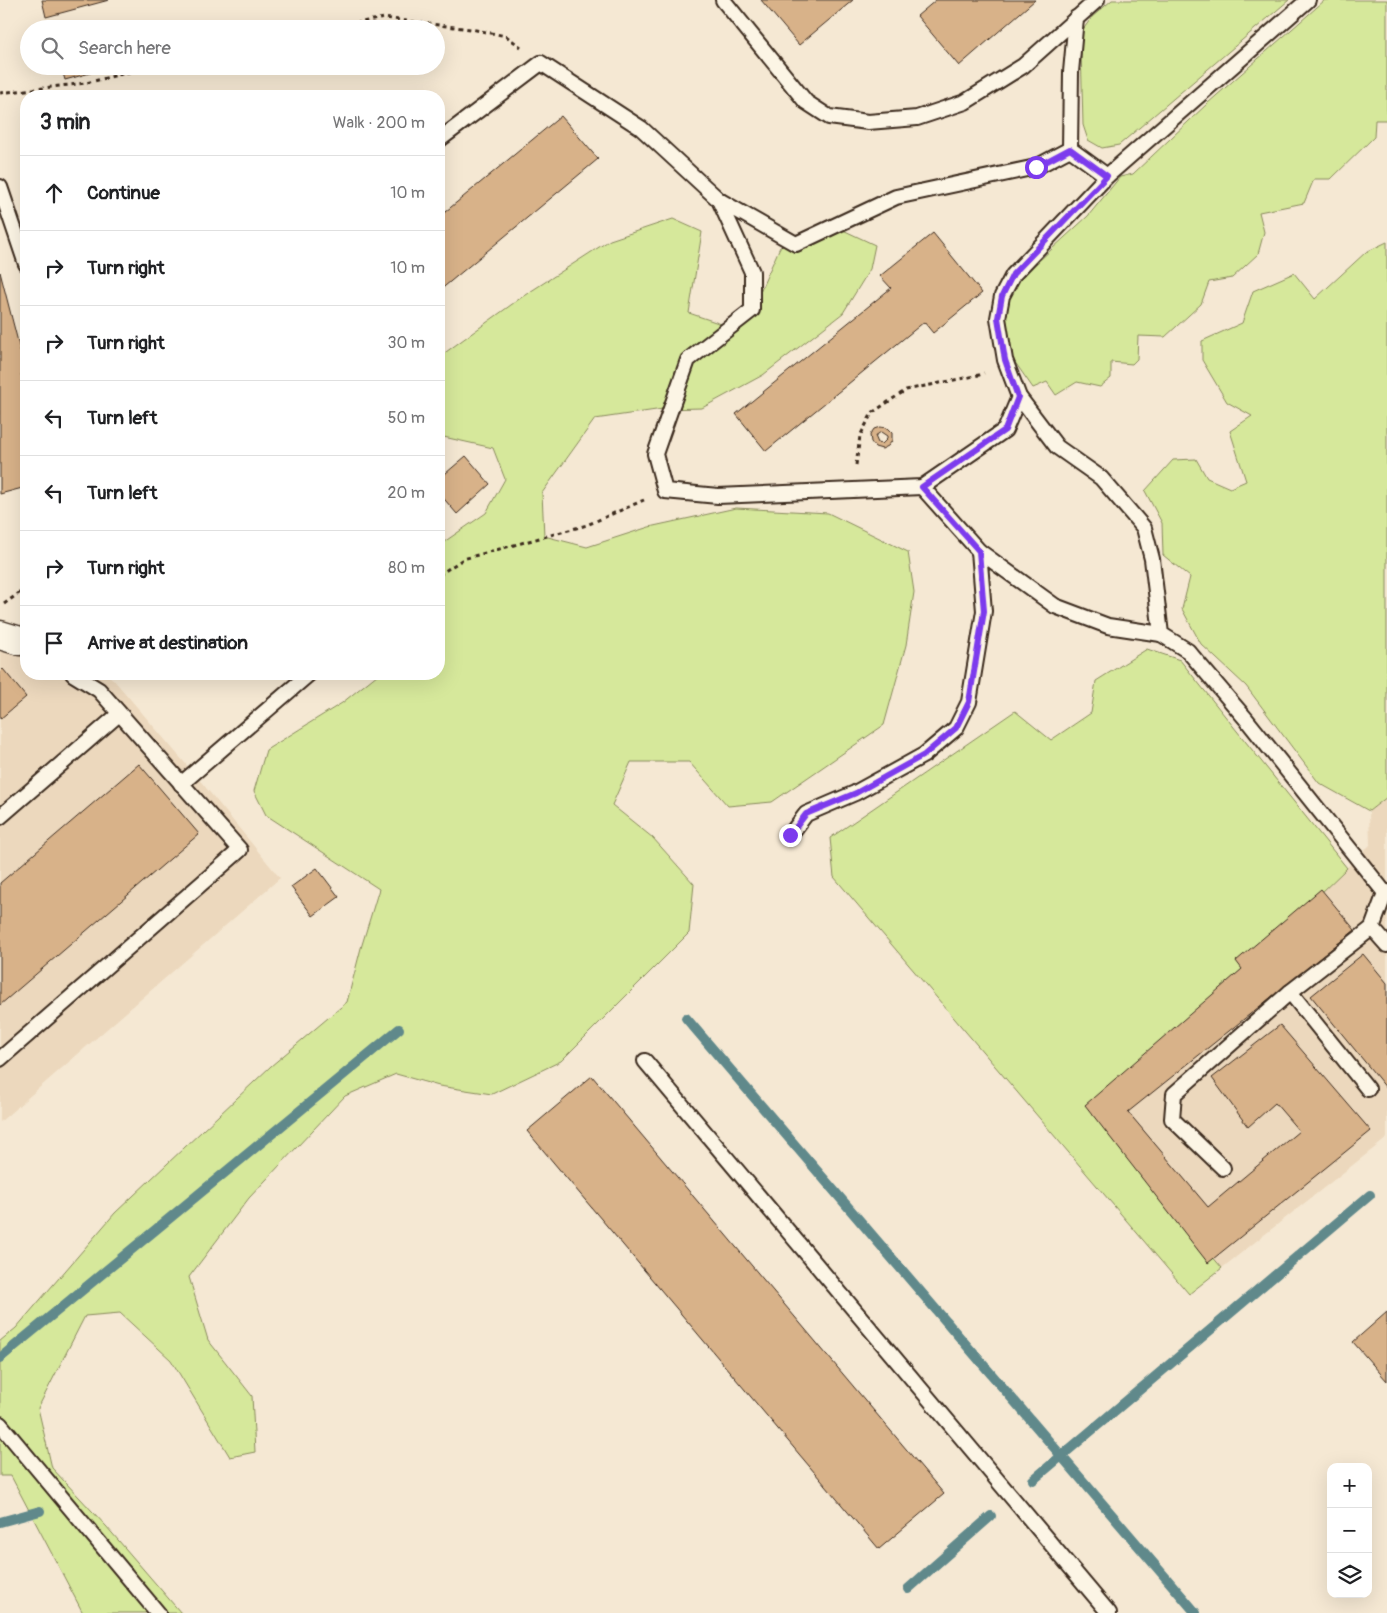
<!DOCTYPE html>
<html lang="en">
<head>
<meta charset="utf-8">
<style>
	:root { --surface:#fff; --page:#f2f2f2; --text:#202124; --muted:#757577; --line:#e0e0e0 }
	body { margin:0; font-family:Pangolin,sans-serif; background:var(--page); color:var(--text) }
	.controls { position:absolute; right:15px; bottom:15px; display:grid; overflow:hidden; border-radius:10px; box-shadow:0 5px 20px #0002 }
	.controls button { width:45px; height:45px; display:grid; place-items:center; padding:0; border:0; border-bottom:1px solid var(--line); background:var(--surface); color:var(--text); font:25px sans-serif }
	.stop { position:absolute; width:15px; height:15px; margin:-11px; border:4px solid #7c3aed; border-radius:50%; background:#fff }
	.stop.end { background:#7c3aed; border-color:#fff; box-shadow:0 1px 5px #0008 }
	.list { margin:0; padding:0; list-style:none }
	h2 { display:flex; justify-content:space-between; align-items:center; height:65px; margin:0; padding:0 20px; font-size:21px }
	h2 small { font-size:16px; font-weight:400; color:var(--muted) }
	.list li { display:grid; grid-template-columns:32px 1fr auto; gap:15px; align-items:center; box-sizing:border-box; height:75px; padding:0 20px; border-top:1px solid var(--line) }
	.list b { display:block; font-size:19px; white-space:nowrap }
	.list em { font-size:16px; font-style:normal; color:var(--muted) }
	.icon { flex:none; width:28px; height:28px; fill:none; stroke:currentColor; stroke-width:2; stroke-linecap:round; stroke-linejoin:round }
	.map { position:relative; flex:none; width:1387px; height:1613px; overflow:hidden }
	.search { position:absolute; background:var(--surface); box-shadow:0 5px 20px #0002; left:20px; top:20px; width:425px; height:55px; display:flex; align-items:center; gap:12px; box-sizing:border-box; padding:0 18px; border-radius:28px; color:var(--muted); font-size:19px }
	.panel { position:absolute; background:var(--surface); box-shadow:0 5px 20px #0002; left:20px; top:90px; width:425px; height:590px; border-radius:20px }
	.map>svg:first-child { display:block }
	.built { fill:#ecd8bd }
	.green { fill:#d6e89b; stroke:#88895c }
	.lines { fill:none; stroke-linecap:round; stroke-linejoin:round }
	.stream { stroke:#60898b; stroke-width:10 }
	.building { fill:#d8b289; stroke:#3b2a1e; fill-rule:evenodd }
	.service-casing { stroke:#3b2a1e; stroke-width:18 }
	.minor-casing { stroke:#3b2a1e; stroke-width:31 }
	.path { stroke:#3b2a1e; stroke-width:3; stroke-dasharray:4 4; stroke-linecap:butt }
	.service { stroke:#fcf5e5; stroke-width:14 }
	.minor { stroke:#fcf5e5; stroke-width:28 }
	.route { stroke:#7c3aed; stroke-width:6 }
</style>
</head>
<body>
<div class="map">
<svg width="1387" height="1613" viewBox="0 0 1387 1613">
	<rect width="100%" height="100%" fill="#f5e8d3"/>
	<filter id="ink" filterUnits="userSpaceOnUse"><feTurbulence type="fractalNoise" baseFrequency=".02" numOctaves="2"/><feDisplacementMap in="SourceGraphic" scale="10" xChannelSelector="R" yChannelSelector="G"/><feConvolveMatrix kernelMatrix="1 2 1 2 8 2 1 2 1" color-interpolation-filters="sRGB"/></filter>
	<g filter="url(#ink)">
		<g class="built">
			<polygon points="10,626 26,627 26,674 105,674 113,679 202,783 280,878 0,1122 0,641"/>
			<polygon points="1387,797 1387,1138 1222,1268 1092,1115 1370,845 1369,811"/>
		</g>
		<g class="green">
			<polygon points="1112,0 1289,0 1119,145 1102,148 1088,140 1083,125 1081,48 1082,31 1092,17"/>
			<polygon points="1325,0 1387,0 1387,120 1375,120 1374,137 1331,179 1314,179 1304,203 1259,212 1264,232 1258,254 1232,278 1209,282 1201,304 1165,337 1138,336 1137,359 1132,364 1111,362 1111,378 1100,387 1077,382 1056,395 1047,382 1033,388 1012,358 1005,318 1008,298 1017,281 1088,216 1120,177 1133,174 1208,103"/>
			<polygon points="673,219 702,232 689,313 739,330 758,296 780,247 843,230 875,245 870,269 843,313 763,375 702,408 663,409 595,419 542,493 544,536 587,547 649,527 736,508 828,513 908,552 914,592 906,645 884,725 772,802 728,806 689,762 631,762 612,805 653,838 694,884 689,933 561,1061 492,1094 439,1086 396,1074 345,1096 249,1198 189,1277 208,1340 252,1396 255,1452 230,1457 171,1360 120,1313 85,1316 38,1408 52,1468 106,1526 181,1613 83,1613 11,1476 0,1476 0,1341 16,1328 115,1213 271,1066 347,1002 361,948 379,889 266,815 254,791 266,750 342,703 378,674 439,674 439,548 444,542 486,513 505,479 493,448 439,436 439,357 522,297 610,240"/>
			<polygon points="1387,242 1387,797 1369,811 1319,783 1246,686 1201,644 1182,609 1190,577 1163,555 1162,523 1145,491 1173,460 1196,459 1207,478 1230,488 1246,481 1230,431 1252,416 1227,402 1202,360 1202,341 1242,323 1253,291 1294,273 1315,299 1366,252"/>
			<polygon points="1147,649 1180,660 1347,868 1092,1114 1222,1268 1189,1294 834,877 830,838 1015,711 1051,740 1091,713 1096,681"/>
		</g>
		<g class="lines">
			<g class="stream">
				<polyline points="686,1018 1196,1613"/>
				<polyline points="0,1358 399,1029"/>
				<polyline points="1033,1480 1370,1195"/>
				<polyline points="0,1522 40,1511"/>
				<polyline points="908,1589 991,1516"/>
			</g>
		</g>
		<g class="building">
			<polygon points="42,0 109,0 46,17"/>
			<polygon points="761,0 853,0 799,45"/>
			<polygon points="936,0 1035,0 959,66 917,16"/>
			<polygon points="61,66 115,66 65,80"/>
			<polygon points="561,116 598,159 439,291 439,217"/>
			<polygon points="933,233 982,293 933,333 924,322 766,451 736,414 891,288 880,276"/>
			<polygon points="0,272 26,373 21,374 26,397 26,487 0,494"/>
			<path d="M880,427L887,428L892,433V441L888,446L882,449L875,447L871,442L870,435L874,429ZM881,432L887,436V439L882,444L878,443L875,436Z"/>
			<polygon points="466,456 490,484 457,514 439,493 439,479"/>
			<polygon points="3,669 26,697 0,719 0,672"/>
			<polygon points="139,764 199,834 0,1005 0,883"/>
			<polygon points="317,868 339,897 313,916 291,887"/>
			<polygon points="1321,889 1355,930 1128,1112 1208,1207 1299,1131 1275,1103 1248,1127 1212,1078 1280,1025 1371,1131 1208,1263 1085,1105 1242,969 1236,961"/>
			<polygon points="1363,954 1387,983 1387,1089 1311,996"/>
			<polygon points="592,1076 944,1494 879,1549 527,1131"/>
			<polygon points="1387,1312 1387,1381 1353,1342"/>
		</g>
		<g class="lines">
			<defs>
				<g id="service">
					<polyline points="723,0 806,102 829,117 868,122 917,118 965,102 1023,66 1097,0"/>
					<polyline points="1308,0 1107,176 1013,275 1002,296 998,318 1005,360 1019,397 1057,447 1101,478 1144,528 1152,559 1161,634 1188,651 1246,719 1385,893"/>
					<polyline points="1076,18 1071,72 1070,149 1107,176"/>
					<polyline points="439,140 541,63 641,128 719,200 796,244 896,197 1036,167 1070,149"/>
					<polyline points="0,187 26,264"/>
					<polyline points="719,200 752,272 752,310 688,360 655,454 665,491 718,496 922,487 1005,430 1019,397"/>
					<polyline points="922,487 979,551 1055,606 1108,626 1161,634"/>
					<polyline points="181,784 309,674"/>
					<polyline points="0,817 119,714"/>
					<polyline points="790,835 806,814 855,793 924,755 956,728 969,702 984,611 979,551"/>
					<polyline points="1372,928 1387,945"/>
					<polyline points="1290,992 1368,1089"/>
					<polyline points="0,1059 240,850 99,690 73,674"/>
					<polyline points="645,1061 1109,1613"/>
					<polyline points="1223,1168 1172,1119 1174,1094 1290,992 1372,928 1385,893 1387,892"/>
					<polyline points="0,1424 158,1613"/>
				</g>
				<polyline id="minor" points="0,635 20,641"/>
			</defs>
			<use href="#service" class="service-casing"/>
			<use href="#minor" class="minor-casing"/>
			<g class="path">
				<polyline points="324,29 384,18 471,29 506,36 521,47"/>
				<polyline points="0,93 86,83 153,66"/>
				<polyline points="856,465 860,436 872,413 906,390 979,375 984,373"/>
				<polyline points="439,575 463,559 587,525 644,500"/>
				<polyline points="4,604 26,588"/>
			</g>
			<use href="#service" class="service"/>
			<use href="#minor" class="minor"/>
		</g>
	</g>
	<g class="lines" filter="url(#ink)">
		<polyline class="route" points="790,835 806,814 856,793 924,755 956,728 969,702 984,611 979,551 922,487 1005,430 1018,397 1005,360 998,318 1002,296 1013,274 1107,176 1070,149 1036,167"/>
	</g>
</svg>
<div class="controls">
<button>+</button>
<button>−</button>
<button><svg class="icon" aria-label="layers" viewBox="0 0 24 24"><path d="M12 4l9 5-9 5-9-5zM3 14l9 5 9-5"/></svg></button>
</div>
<div class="stop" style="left:1036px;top:167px"></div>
<div class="stop end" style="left:790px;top:835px"></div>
<div class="search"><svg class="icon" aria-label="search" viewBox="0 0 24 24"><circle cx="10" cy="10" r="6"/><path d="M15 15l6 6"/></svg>Search here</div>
<section class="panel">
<h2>3 min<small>Walk · 200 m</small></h2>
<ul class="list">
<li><svg class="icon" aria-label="ahead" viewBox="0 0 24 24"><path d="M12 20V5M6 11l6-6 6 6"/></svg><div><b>Continue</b></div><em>10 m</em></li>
<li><svg class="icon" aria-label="right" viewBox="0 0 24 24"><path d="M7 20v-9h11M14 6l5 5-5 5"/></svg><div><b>Turn right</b></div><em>10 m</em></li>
<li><svg class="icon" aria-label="right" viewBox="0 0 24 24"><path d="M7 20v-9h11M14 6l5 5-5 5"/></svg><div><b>Turn right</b></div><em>30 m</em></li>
<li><svg class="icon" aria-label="left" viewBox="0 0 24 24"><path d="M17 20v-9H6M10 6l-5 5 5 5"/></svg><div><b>Turn left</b></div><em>50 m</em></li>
<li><svg class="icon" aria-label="left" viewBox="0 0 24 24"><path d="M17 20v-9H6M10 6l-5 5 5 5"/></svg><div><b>Turn left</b></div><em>20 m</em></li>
<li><svg class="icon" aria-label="right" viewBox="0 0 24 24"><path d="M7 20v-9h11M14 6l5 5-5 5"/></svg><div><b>Turn right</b></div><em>80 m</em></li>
<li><svg class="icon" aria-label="arrive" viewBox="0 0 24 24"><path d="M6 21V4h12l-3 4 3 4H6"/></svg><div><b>Arrive at destination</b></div></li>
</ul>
</section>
</div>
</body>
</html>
